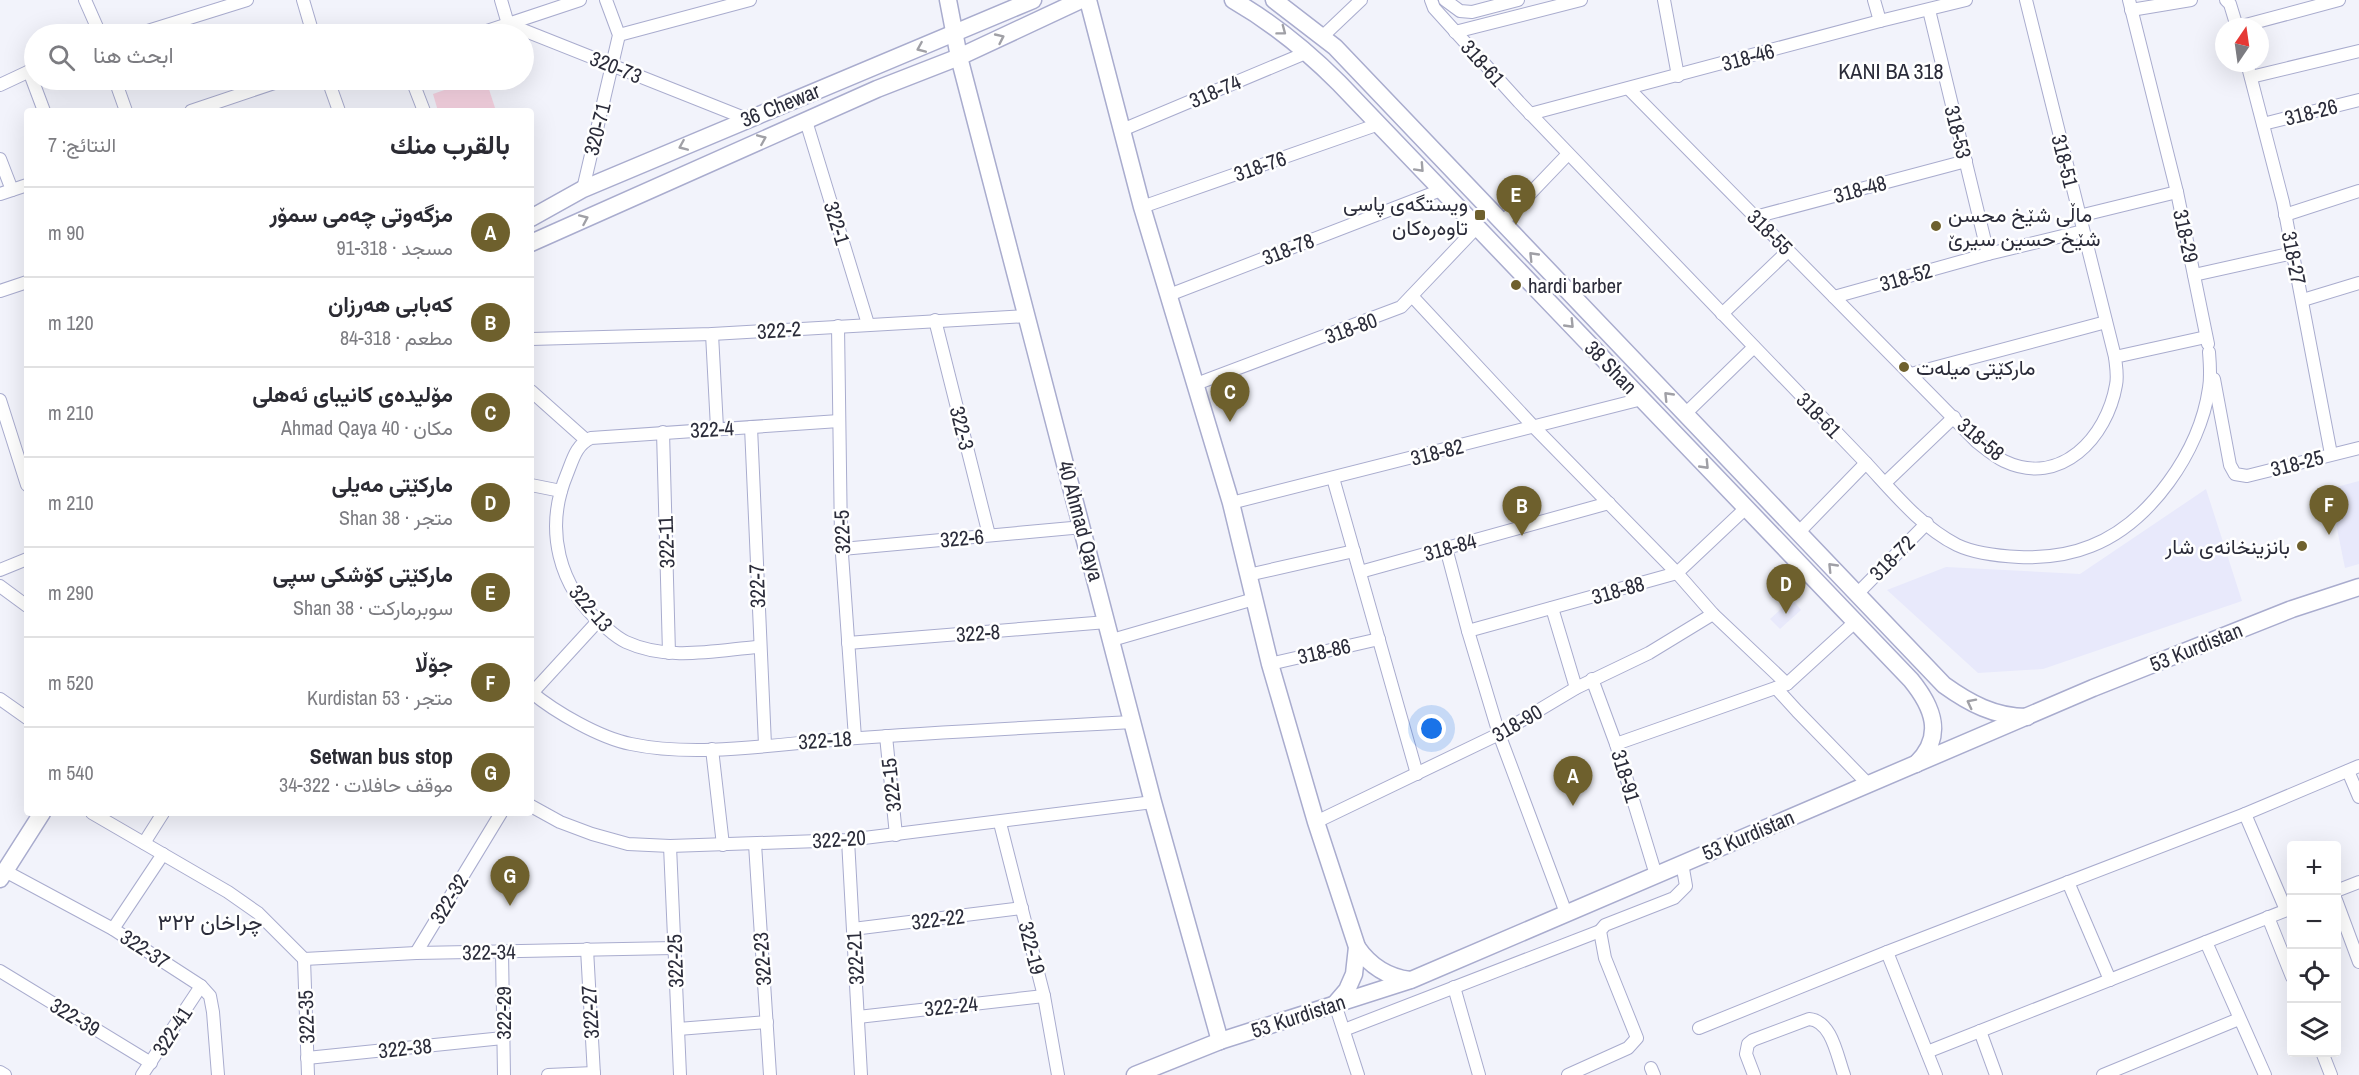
<!DOCTYPE html>
<html lang="ar">
<head>
<meta charset="utf-8">
<style>
	:root { --surface:#fff; --page:#f2f2f3; --text:#2b2b33; --muted:#7c7c81; --line:#e1e1e2; --accent:#6e602d }
	body { margin:0; font-family:"Archivo Narrow",Vazirmatn,sans-serif; background:var(--page); color:var(--text); direction:rtl }
	.controls { position:absolute; right:18px; bottom:18px; display:grid; overflow:hidden; border-radius:6px; box-shadow:0 6px 24px #0002 }
	.controls button { width:54px; height:54px; display:grid; place-items:center; padding:0; border:0; border-bottom:2px solid var(--line); background:var(--surface); color:var(--text); font:30px sans-serif }
	.compass { position:absolute; left:2215px; top:18px; width:54px; height:54px; border-radius:50%; background:var(--surface); box-shadow:0 6px 24px #0002; rotate:13deg }
	.you { position:absolute; left:1432px; top:729px; width:21px; height:21px; margin:-15px; border:4px solid #fff; border-radius:50%; background:#1a73e8; box-shadow:0 0 0 9px #1a73e833 }
	.badge { display:grid; place-items:center; width:39px; height:39px; border-radius:50%; background:var(--accent); color:#fff; font-size:20px; font-weight:700 }
	.pin { position:absolute; translate:-50% -50px; filter:drop-shadow(0 2px 3px #0008) }
	.pin::after { content:''; position:absolute; top:32px; width:21px; height:18px; background:inherit; clip-path:polygon(0 0,100% 0,50% 100%) }
	.list { margin:0; padding:0; list-style:none }
	h2 { display:flex; justify-content:space-between; align-items:center; height:78px; margin:0; padding:0 24px; font-size:26px }
	h2 small { font-size:20px; font-weight:400; color:var(--muted) }
	.list li { display:grid; grid-template-columns:39px 1fr auto; gap:18px; align-items:center; box-sizing:border-box; height:90px; padding:0 24px; border-top:2px solid var(--line) }
	.list b { display:block; font-size:22px; white-space:nowrap }
	.list p { margin:0; font-size:20px; white-space:nowrap; color:var(--muted) }
	.list em { font-size:20px; font-style:normal; color:var(--muted) }
	.icon { flex:none; width:33px; height:33px; fill:none; stroke:currentColor; stroke-width:2; stroke-linecap:round; stroke-linejoin:round }
	.map { position:relative; flex:none; width:2359px; height:1075px; overflow:hidden; direction:ltr }
	.search { position:absolute; background:var(--surface); box-shadow:0 6px 24px #0002; left:24px; top:24px; width:510px; height:66px; display:flex; align-items:center; gap:15px; box-sizing:border-box; padding:0 21px; border-radius:33px; color:var(--muted); font-size:22px }
	.panel { position:absolute; background:var(--surface); box-shadow:0 6px 24px #0002; left:24px; top:108px; width:510px; height:708px; border-radius:6px; direction:rtl }
	.map>svg:first-child { display:block }
	.built { fill:#e8e9fb }
	.green { fill:#f7d3e2 }
	.lines { fill:none; stroke-linecap:round; stroke-linejoin:round }
	.street-casing { stroke:#a9acce; stroke-width:14 }
	.secondary-casing { stroke:#a9acce; stroke-width:19 }
	.street { stroke:#fff; stroke-width:12 }
	.secondary { stroke:#fff; stroke-width:16 }
	.oneway { stroke:#a0a0a6 }
	.poi-dot { fill:#6e602d; stroke:#fff; stroke-width:2 }
	.labels { text-anchor:middle; dominant-baseline:central; stroke-width:5; stroke-linejoin:round; paint-order:stroke }
	.street-label { font-size:21px; fill:#2b2c3a; stroke:#fff }
	.poi-label { font-size:21px; fill:#2b2c3a; stroke:#fff; text-anchor:start }
	.neighbourhood-label { font-size:22px; fill:#2b2c3a; stroke:#fff }
</style>
</head>
<body>
<div class="map">
<svg width="2359" height="1075" viewBox="0 0 2359 1075">
	<rect width="100%" height="100%" fill="#f2f3fb"/>
	<g class="built">
		<polygon points="2359,481 2359,564 2345,568 2329,489"/>
		<polygon points="2206,489 2242,601 2043,669 1978,673 1887,590 1946,567 2080,574"/>
		<polygon points="1792,599 1801,610 1780,629 1770,619"/>
	</g>
	<polygon class="green" points="473,80 486,80 496,111 438,111 433,94"/>
	<g class="lines">
		<defs>
			<g id="street">
				<polyline points="85,0 100,34"/>
				<polyline points="303,0 313,34"/>
				<polyline points="501,0 508,24 747,119"/>
				<path d="M1431,0L1434,8L1519,102L1866,463C1893,492 1921,527 1957,545C1976,554 1999,556 2019,557C2043,558 2069,555 2091,546C2150,523 2200,451 2209,388C2211,377 2210,364 2209,352"/>
				<polyline points="1445,0 1460,11 1472,12 1518,0"/>
				<polyline points="1664,0 1678,76"/>
				<polyline points="1874,0 1880,21"/>
				<polyline points="2026,0 2115,357"/>
				<polyline points="2129,0 2177,192 2208,344"/>
				<polyline points="2226,0 2230,4 2237,27"/>
				<polyline points="1929,10 1988,254"/>
				<polyline points="2131,10 2191,0"/>
				<polyline points="2238,27 2339,0"/>
				<polyline points="1455,32 1581,0"/>
				<polyline points="138,34 247,0"/>
				<polyline points="478,34 580,0"/>
				<polyline points="619,35 750,0"/>
				<polyline points="1322,37 1361,0"/>
				<polyline points="2247,63 2283,202 2331,454"/>
				<polyline points="29,71 44,111"/>
				<polyline points="2251,77 2359,51"/>
				<polyline points="115,80 126,111"/>
				<polyline points="328,80 339,111"/>
				<polyline points="412,80 424,111"/>
				<polyline points="0,85 34,69"/>
				<polyline points="330,85 346,80"/>
				<path d="M1629,89L1977,442C1986,449 1994,456 2004,461C2061,488 2107,437 2116,385C2118,376 2116,366 2115,357L2206,337"/>
				<polyline points="191,111 283,80"/>
				<polyline points="1530,114 1880,21 1966,0"/>
				<polyline points="806,121 868,324"/>
				<polyline points="2263,124 2359,100"/>
				<polyline points="1122,130 1308,52"/>
				<polyline points="0,159 12,190"/>
				<polyline points="583,189 619,35 606,0"/>
				<polyline points="0,194 27,185"/>
				<polyline points="1142,207 1379,124"/>
				<polyline points="2285,215 2359,191"/>
				<polyline points="2079,216 2177,192"/>
				<polyline points="1755,217 1966,161"/>
				<polyline points="1502,223 1568,154"/>
				<polyline points="2194,275 2293,253"/>
				<polyline points="0,291 27,282"/>
				<polyline points="1169,295 1441,190"/>
				<polyline points="1412,296 1534,427 1677,573 1713,614 1787,684 1855,622"/>
				<polyline points="1834,297 1988,254 2083,231"/>
				<polyline points="2303,300 2359,283"/>
				<polyline points="1722,314 1788,251"/>
				<polyline points="935,320 989,535"/>
				<polyline points="838,326 841,540 855,738"/>
				<polyline points="712,334 717,428"/>
				<polyline points="531,339 712,334 1027,316"/>
				<polyline points="1911,374 2106,322"/>
				<polyline points="2214,379 2230,465 2235,474 2247,476 2359,448"/>
				<polyline points="1196,384 1401,307 1477,227"/>
				<polyline points="531,391 586,440"/>
				<polyline points="0,400 27,485"/>
				<polyline points="1685,414 1754,347"/>
				<polyline points="751,427 765,745"/>
				<polyline points="663,432 669,653"/>
				<polyline points="1333,478 1417,774"/>
				<polyline points="1885,483 1954,417"/>
				<polyline points="531,485 561,491"/>
				<polyline points="1231,503 1642,399"/>
				<polyline points="1799,532 1866,463"/>
				<polyline points="1446,548 1468,631 1499,734 1566,913"/>
				<polyline points="842,549 1083,527"/>
				<polyline points="0,570 27,559"/>
				<polyline points="1360,572 1609,503"/>
				<polyline points="1248,575 1354,551"/>
				<polyline points="0,586 27,606"/>
				<polyline points="1857,594 1927,523"/>
				<polyline points="1552,608 1576,688"/>
				<polyline points="1468,631 1677,573 1746,508"/>
				<polyline points="1112,640 1254,599"/>
				<polyline points="848,643 1107,622"/>
				<path d="M760,649L756,647C713,651 667,661 626,642C617,638 611,632 604,626C558,587 544,529 567,474C573,459 576,445 591,438L839,421"/>
				<polyline points="1270,664 1379,639"/>
				<polyline points="1592,679 1616,744 1656,875"/>
				<polyline points="1776,688 1797,711 1868,784"/>
				<path d="M531,692C555,712 600,738 631,744C697,758 776,744 843,739C940,732 1036,727 1133,722"/>
				<polyline points="532,693 598,621"/>
				<polyline points="0,699 27,718"/>
				<polyline points="886,736 896,835"/>
				<polyline points="1616,744 1787,684"/>
				<polyline points="712,749 723,845"/>
				<polyline points="2348,771 2359,797"/>
				<polyline points="531,806 560,822 592,834 628,844 670,846 848,840 1153,802"/>
				<polyline points="92,813 228,892 258,913 304,959"/>
				<polyline points="2245,814 2286,910"/>
				<polyline points="1316,822 1499,734 1576,688 1649,653 1713,614"/>
				<polyline points="1000,823 1044,996 1058,1075"/>
				<polyline points="848,840 861,1075"/>
				<polyline points="144,843 163,813"/>
				<polyline points="755,844 770,1075"/>
				<polyline points="670,846 680,1075"/>
				<polyline points="5,871 113,929 201,986 210,996 213,1012 218,1075"/>
				<polyline points="2068,882 2110,980"/>
				<polyline points="2336,891 2359,882"/>
				<polyline points="2336,900 2359,962"/>
				<polyline points="2268,917 2292,977"/>
				<polyline points="113,929 163,854"/>
				<polyline points="853,929 1022,908"/>
				<polyline points="2206,942 2265,1075"/>
				<polyline points="587,949 594,1075"/>
				<polyline points="502,952 504,1075"/>
				<polyline points="1887,952 1936,1075"/>
				<polyline points="416,953 501,813"/>
				<polyline points="304,959 416,953 674,948"/>
				<polyline points="304,959 308,1075"/>
				<polyline points="0,971 151,1063"/>
				<polyline points="1454,987 1479,1075"/>
				<polyline points="1335,1004 1358,1075"/>
				<polyline points="858,1017 1044,996"/>
				<polyline points="1699,1028 1887,952 2245,814 2359,766"/>
				<polyline points="678,1029 767,1022"/>
				<polyline points="1344,1030 1600,931"/>
				<polyline points="1980,1031 1996,1075"/>
				<polyline points="1927,1052 2292,908"/>
				<polyline points="2322,1052 2331,1075"/>
				<polyline points="307,1058 503,1038"/>
				<polyline points="1651,1068 1654,1075"/>
				<polyline points="0,1072 5,1075"/>
				<polyline points="142,1075 201,986"/>
				<polyline points="548,1075 594,1073"/>
				<polyline points="1568,1075 1628,1048 1637,1038 1605,958 1600,931 1605,925 1674,898 1686,886 1682,863"/>
				<path d="M1754,1075L1746,1054L1748,1044L1753,1040L1809,1019C1832,1021 1837,1056 1844,1075"/>
				<polyline points="2103,1075 2239,1019"/>
			</g>
			<g id="secondary">
				<polyline points="948,0 959,57 1153,802 1220,1041"/>
				<polyline points="1088,0 1142,207 1231,503 1270,664 1316,822 1357,947 1354,974 1347,990 1335,1004"/>
				<path d="M1233,0C1273,23 1306,50 1339,83L1911,680C1933,707 1945,736 1916,764"/>
				<path d="M1274,0L1335,47L1944,685C1969,703 1995,717 2027,717"/>
				<polyline points="531,218 583,189 1033,0"/>
				<polyline points="531,243 877,89 959,57 1081,0"/>
				<polyline points="0,879 42,813"/>
				<path d="M1357,947C1370,966 1387,977 1410,980"/>
				<polyline points="1135,1075 1220,1041 1411,980 2093,688 2292,609 2359,587"/>
			</g>
		</defs>
		<use href="#street" class="street-casing"/>
		<use href="#secondary" class="secondary-casing"/>
		<use href="#street" class="street"/>
		<use href="#secondary" class="secondary"/>
	</g>
	<defs><path id="oneway-chevron" d="M-2-3.5L2.5 0L-2 3.5" fill="none" stroke-width="1.6" stroke-linecap="round" stroke-linejoin="round" transform="scale(1.5)"/></defs>
	<g class="oneway">
		<use href="#oneway-chevron" transform="translate(1282 31) rotate(37)"/>
		<use href="#oneway-chevron" transform="translate(1000 38) rotate(-25)"/>
		<use href="#oneway-chevron" transform="translate(921 48) rotate(157)"/>
		<use href="#oneway-chevron" transform="translate(762 139) rotate(-23)"/>
		<use href="#oneway-chevron" transform="translate(683 146) rotate(157)"/>
		<use href="#oneway-chevron" transform="translate(1420 168) rotate(47)"/>
		<use href="#oneway-chevron" transform="translate(584 219) rotate(-24)"/>
		<use href="#oneway-chevron" transform="translate(1533 256) rotate(-134)"/>
		<use href="#oneway-chevron" transform="translate(1570 324) rotate(46)"/>
		<use href="#oneway-chevron" transform="translate(1668 396) rotate(-134)"/>
		<use href="#oneway-chevron" transform="translate(1705 465) rotate(46)"/>
		<use href="#oneway-chevron" transform="translate(1832 567) rotate(-134)"/>
		<use href="#oneway-chevron" transform="translate(1971 703) rotate(-153)"/>
	</g>
	<g class="poi-dot">
		<rect x="1474" y="209" width="12" height="12" rx="3"/>
		<circle cx="1936" cy="226" r="6"/>
		<circle cx="1516" cy="285" r="6"/>
		<circle cx="1904" cy="367" r="6"/>
		<circle cx="2302" cy="546" r="6"/>
	</g>
	<g class="labels">
		<g class="street-label">
			<text transform="translate(1748 57) rotate(-15)">318-46</text>
			<text transform="translate(1483 63) rotate(48)">318-61</text>
			<text transform="translate(616 67) rotate(22)">320-73</text>
			<text transform="translate(1215 91) rotate(-23)">318-74</text>
			<text transform="translate(780 105) rotate(-22)">36 Chewar</text>
			<text transform="translate(2311 112) rotate(-14)">318-26</text>
			<text transform="translate(597 129) rotate(-76)">320-71</text>
			<text transform="translate(1958 132) rotate(76)">318-53</text>
			<text transform="translate(2065 161) rotate(76)">318-51</text>
			<text transform="translate(1260 166) rotate(-19)">318-76</text>
			<text transform="translate(1860 189) rotate(-15)">318-48</text>
			<text transform="translate(837 223) rotate(73)">322-1</text>
			<text transform="translate(1770 232) rotate(45)">318-55</text>
			<text transform="translate(2186 236) rotate(78)">318-29</text>
			<text transform="translate(1288 249) rotate(-21)">318-78</text>
			<text transform="translate(2294 258) rotate(79)">318-27</text>
			<text transform="translate(1906 277) rotate(-16)">318-52</text>
			<text transform="translate(1351 328) rotate(-20)">318-80</text>
			<text transform="translate(779 330) rotate(-4)">322-2</text>
			<text transform="translate(1611 367) rotate(46)">38 Shan</text>
			<text transform="translate(1819 415) rotate(46)">318-61</text>
			<text transform="translate(962 428) rotate(76)">322-3</text>
			<text transform="translate(712 429) rotate(-3)">322-4</text>
			<text transform="translate(1981 439) rotate(40)">318-58</text>
			<text transform="translate(1437 452) rotate(-14)">318-82</text>
			<text transform="translate(2297 463) rotate(-14)">318-25</text>
			<text transform="translate(1081 521) rotate(75)">40 Ahmad Qaya</text>
			<text transform="translate(842 532) rotate(-92)">322-5</text>
			<text transform="translate(962 538) rotate(-5)">322-6</text>
			<text transform="translate(666 542) rotate(-92)">322-11</text>
			<text transform="translate(1450 547) rotate(-15)">318-84</text>
			<text transform="translate(1892 558) rotate(-45)">318-72</text>
			<text transform="translate(757 586) rotate(-92)">322-7</text>
			<text transform="translate(1618 590) rotate(-16)">318-88</text>
			<text transform="translate(591 608) rotate(49)">322-13</text>
			<text transform="translate(978 633) rotate(-4)">322-8</text>
			<text transform="translate(2196 647) rotate(-22)">53 Kurdistan</text>
			<text transform="translate(1324 651) rotate(-13)">318-86</text>
			<text transform="translate(1517 723) rotate(-30)">318-90</text>
			<text transform="translate(825 740) rotate(-4)">322-18</text>
			<text transform="translate(1626 776) rotate(73)">318-91</text>
			<text transform="translate(891 785) rotate(-96)">322-15</text>
			<text transform="translate(1748 835) rotate(-23)">53 Kurdistan</text>
			<text transform="translate(839 839) rotate(-4)">322-20</text>
			<text transform="translate(449 899) rotate(-59)">322-32</text>
			<text transform="translate(938 919) rotate(-7)">322-22</text>
			<text transform="translate(1032 948) rotate(76)">322-19</text>
			<text transform="translate(145 949) rotate(33)">322-37</text>
			<text transform="translate(489 952) rotate(-1)">322-34</text>
			<text transform="translate(855 958) rotate(-93)">322-21</text>
			<text transform="translate(762 959) rotate(-94)">322-23</text>
			<text transform="translate(675 961) rotate(-92)">322-25</text>
			<text transform="translate(951 1006) rotate(-6)">322-24</text>
			<text transform="translate(590 1012) rotate(-93)">322-27</text>
			<text transform="translate(503 1013) rotate(-90)">322-29</text>
			<text transform="translate(1298 1016) rotate(-18)">53 Kurdistan</text>
			<text transform="translate(75 1017) rotate(31)">322-39</text>
			<text transform="translate(306 1017) rotate(-92)">322-35</text>
			<text transform="translate(172 1031) rotate(-57)">322-41</text>
			<text transform="translate(405 1048) rotate(-6)">322-38</text>
		</g>
		<g class="poi-label">
			<text x="1468" y="203" text-anchor="end">ویستگەی پاسی<tspan x="1468" dy="24">تاوەرەکان</tspan></text>
			<text x="1948" y="214">ماڵی شێخ محسن<tspan x="1948" dy="24">شێخ حسین سیرێ</tspan></text>
			<text x="1528" y="285">hardi barber</text>
			<text x="1916" y="367">مارکێتی میلەت</text>
			<text x="2290" y="546" text-anchor="end">بانزینخانەی شار</text>
		</g>
		<g class="neighbourhood-label">
			<text x="1891" y="71">KANI BA 318</text>
			<text x="210" y="922">چراخان ٣٢٢</text>
		</g>
	</g>
</svg>
<div class="controls">
<button>+</button>
<button>−</button>
<button><svg class="icon" aria-label="locate" viewBox="0 0 24 24"><circle cx="12" cy="12" r="6"/><path d="M12 2v4M12 18v4M2 12h4M18 12h4"/></svg></button>
<button><svg class="icon" aria-label="layers" viewBox="0 0 24 24"><path d="M12 4l9 5-9 5-9-5zM3 14l9 5 9-5"/></svg></button>
</div>
<svg class="compass" viewBox="-18 -18 36 36"><path d="M0-13l5 13h-10z" fill="#e53935"/><path d="M0 13l5-13h-10z" fill="#7c7c81"/></svg>
<div class="you"></div>
<div class="pin badge" style="left:1573px;top:806px">A</div>
<div class="pin badge" style="left:1522px;top:536px">B</div>
<div class="pin badge" style="left:1230px;top:422px">C</div>
<div class="pin badge" style="left:1786px;top:614px">D</div>
<div class="pin badge" style="left:1516px;top:225px">E</div>
<div class="pin badge" style="left:2329px;top:535px">F</div>
<div class="pin badge" style="left:510px;top:906px">G</div>
<div class="search"><svg class="icon" aria-label="search" viewBox="0 0 24 24"><circle cx="10" cy="10" r="6"/><path d="M15 15l6 6"/></svg>ابحث هنا</div>
<section class="panel">
<h2>بالقرب منك<small>النتائج: 7</small></h2>
<ul class="list">
<li><span class="badge">A</span><div><b>مزگەوتی چەمی سمۆر</b><p>مسجد · 318-91</p></div><em>90 m</em></li>
<li><span class="badge">B</span><div><b>کەبابی هەرزان</b><p>مطعم · 318-84</p></div><em>120 m</em></li>
<li><span class="badge">C</span><div><b>مۆلیدەی کانیبای ئەهلی</b><p>مكان · 40 Ahmad Qaya</p></div><em>210 m</em></li>
<li><span class="badge">D</span><div><b>مارکێتی مەیلی</b><p>متجر · 38 Shan</p></div><em>210 m</em></li>
<li><span class="badge">E</span><div><b>مارکێتی کۆشکی سپی</b><p>سوبرماركت · 38 Shan</p></div><em>290 m</em></li>
<li><span class="badge">F</span><div><b>جۆڵا</b><p>متجر · 53 Kurdistan</p></div><em>520 m</em></li>
<li><span class="badge">G</span><div><b>Setwan bus stop</b><p>موقف حافلات · 322-34</p></div><em>540 m</em></li>
</ul>
</section>
</div>
</body>
</html>
